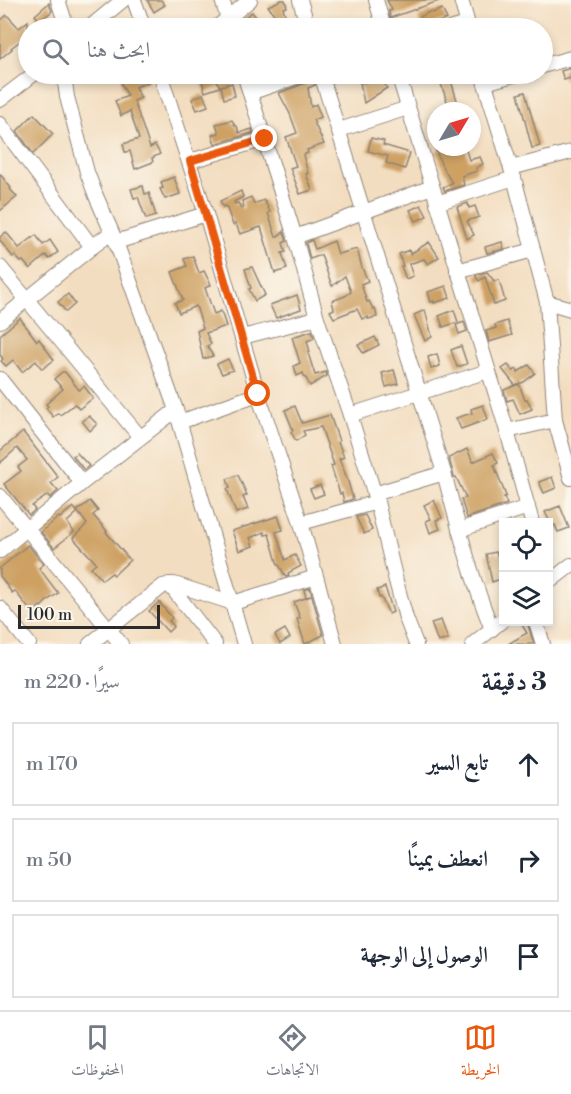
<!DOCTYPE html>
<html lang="ar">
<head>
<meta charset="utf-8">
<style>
	:root { --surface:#fff; --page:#f6f6f7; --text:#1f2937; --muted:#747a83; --line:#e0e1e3; --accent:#ea580c }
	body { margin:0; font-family:"Libre Bodoni",Amiri,serif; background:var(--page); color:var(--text); direction:rtl }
	.controls { position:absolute; right:18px; bottom:18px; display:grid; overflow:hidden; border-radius:0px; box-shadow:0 3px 9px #0003 }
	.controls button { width:54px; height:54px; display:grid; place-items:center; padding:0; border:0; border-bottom:2px solid var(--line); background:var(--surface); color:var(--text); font:30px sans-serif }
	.compass { position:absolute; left:427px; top:102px; width:54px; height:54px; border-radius:50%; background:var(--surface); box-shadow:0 3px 9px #0003; rotate:52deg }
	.scale { position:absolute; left:18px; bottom:15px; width:142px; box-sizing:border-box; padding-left:6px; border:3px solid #2b2b2b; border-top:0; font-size:16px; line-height:21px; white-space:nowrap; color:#2b2b2b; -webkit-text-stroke:4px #fbf7ec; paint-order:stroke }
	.stop { position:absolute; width:18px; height:18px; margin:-14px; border:4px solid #ea580c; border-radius:50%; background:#fff }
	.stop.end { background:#ea580c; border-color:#fff; box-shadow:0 2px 6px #0008 }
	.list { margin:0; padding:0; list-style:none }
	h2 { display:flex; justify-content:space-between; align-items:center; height:78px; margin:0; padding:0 24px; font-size:26px }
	h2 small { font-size:20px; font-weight:400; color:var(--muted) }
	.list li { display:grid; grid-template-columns:39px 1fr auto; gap:18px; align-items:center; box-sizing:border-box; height:84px; margin:0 12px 12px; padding:0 12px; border:2px solid var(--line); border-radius:0px }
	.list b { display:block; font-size:22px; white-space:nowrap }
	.list em { font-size:20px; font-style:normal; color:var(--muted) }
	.icon { flex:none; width:33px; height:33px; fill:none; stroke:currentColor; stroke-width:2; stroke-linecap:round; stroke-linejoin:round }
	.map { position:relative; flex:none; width:571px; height:644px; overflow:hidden; direction:ltr }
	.search { position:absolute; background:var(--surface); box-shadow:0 3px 9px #0003; left:18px; right:18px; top:18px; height:66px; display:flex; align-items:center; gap:15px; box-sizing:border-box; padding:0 21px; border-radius:33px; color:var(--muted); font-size:22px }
	.sheet { height:366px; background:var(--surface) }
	nav { display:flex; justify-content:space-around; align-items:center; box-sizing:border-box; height:84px; border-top:2px solid var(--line); background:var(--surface); font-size:16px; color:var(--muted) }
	nav a { display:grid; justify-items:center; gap:3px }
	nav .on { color:var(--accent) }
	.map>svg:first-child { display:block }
	.building { fill:#cea164 }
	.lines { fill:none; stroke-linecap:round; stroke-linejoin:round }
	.minor-casing { stroke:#8f8476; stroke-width:16 }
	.minor { stroke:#fff; stroke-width:14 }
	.route { stroke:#ea580c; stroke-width:8 }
</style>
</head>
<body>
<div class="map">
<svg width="571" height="644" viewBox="0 0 571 644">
	<rect width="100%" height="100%" fill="#fbf7ec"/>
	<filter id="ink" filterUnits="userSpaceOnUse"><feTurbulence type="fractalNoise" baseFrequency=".0167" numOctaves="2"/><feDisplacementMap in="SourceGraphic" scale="12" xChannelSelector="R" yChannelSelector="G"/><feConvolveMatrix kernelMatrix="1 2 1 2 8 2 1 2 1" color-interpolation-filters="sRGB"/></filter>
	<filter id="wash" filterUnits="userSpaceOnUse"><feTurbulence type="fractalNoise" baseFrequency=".008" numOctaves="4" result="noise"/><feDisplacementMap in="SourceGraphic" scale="24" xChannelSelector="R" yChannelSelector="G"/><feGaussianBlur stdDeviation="1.35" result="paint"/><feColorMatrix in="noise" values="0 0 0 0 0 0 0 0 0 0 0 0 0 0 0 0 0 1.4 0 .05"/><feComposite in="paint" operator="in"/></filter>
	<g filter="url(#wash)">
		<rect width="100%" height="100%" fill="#f3ddc0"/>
		<g id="blocks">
			<g class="building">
				<polygon points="147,0 161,0 165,5 154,12"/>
				<polygon points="281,0 285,0 287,7 283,8 289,27 276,28 273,18 276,17 268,6"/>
				<polygon points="387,0 439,0 439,1 390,18 389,11 392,10"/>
				<polygon points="49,3 52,11 40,21 35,15"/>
				<polygon points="442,9 447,19 422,28 418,18 431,11 432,13"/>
				<polygon points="252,12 265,28 248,28 241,20"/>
				<polygon points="7,15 19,28 28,21 28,35 11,48 12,49 0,59 0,21"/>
				<polygon points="571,68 571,78 564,80 561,71"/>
				<polygon points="138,74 145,74 149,82 135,87 141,98 134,101 150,148 155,145 160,154 152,158 153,162 135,169 130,151 125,152 123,144 139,139 130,111 121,116 115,101 128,96 121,84 122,83 121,80"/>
				<polygon points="200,74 213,74 220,87 205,92"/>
				<polygon points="436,74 445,74 447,78 450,77 458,104 449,107 441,84"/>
				<polygon points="381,77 387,88 364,103 360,83 370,81"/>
				<polygon points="313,78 315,85 308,88 311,107 316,104 321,117 313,120 324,144 307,150 308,153 303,155 308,173 306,174 312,190 300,194 290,168 296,166 286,137 297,133 290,114 279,93 308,82"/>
				<polygon points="232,83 235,96 224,99 221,86"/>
				<polygon points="525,92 540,146 532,148 518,94"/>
				<polygon points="203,94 208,106 197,110 192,99"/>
				<polygon points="34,114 53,134 33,154 17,131"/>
				<polygon points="232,120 235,126 237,126 239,133 252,129 253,133 215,144 212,135 219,133 216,124"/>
				<polygon points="371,138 384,141 383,145 410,153 405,169 386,163 388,156 368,151"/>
				<polygon points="445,147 465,147 469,160 480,157 483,164 476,168 477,171 462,176 464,185 445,191 443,187 452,183 442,166 436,151"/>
				<polygon points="0,174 11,188 10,189 17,197 0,211"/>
				<polygon points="174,177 180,194 165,199 160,189 163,188 161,182"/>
				<polygon points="143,186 145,194 149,193 156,216 146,219 138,197 134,198 131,189"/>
				<polygon points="241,191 243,197 234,202 235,204 238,203 242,209 244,207 242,201 251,197 254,204 264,200 270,212 268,213 276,237 284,232 287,241 283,243 286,252 282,253 287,269 275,273 261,227 240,234 236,224 233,225 226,206 223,207 220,201"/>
				<polygon points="468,203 469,208 475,206 479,217 467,221 474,235 467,239 457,207"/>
				<polygon points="421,205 427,216 416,221 410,210"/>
				<polygon points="6,232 19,248 36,235 43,245 50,240 58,252 49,259 46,255 30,269 23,261 21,262 15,256 13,257 0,241 0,237"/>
				<polygon points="312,240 315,249 334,241 338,254 357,249 362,268 368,281 361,284 367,302 369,301 373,309 375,308 377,317 368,319 368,317 362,319 357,309 334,318 330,311 334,309 332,301 345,296 351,292 345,276 332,286 321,255 310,259 306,243"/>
				<polygon points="429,242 439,257 428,264 424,259 409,264 413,276 406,279 401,266 403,266 399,254 409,250 410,254"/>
				<polygon points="502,242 504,249 487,253 485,247"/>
				<polygon points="193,256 199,273 204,271 211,285 205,288 214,314 221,311 226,326 206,333 211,344 207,346 213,356 203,359 197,331 203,328 196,306 179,313 175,303 183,300 172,272 187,266 184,259"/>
				<polygon points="252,267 265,295 255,301 249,289 251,288 245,269"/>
				<polygon points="487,272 494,281 499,280 505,301 494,305 485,277 479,281 475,275"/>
				<polygon points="446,286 450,298 434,303 434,301 431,302 428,292"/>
				<polygon points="68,294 75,304 66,312 58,302"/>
				<polygon points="297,295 301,309 276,318 270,305"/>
				<polygon points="425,310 432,337 425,341 414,315"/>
				<polygon points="454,310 458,322 443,327 439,316"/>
				<polygon points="20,318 37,341 39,339 54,360 42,369 36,361 22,372 13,360 6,366 1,361 3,359 0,355 0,335"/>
				<polygon points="507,321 512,335 489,342 486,331 496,328 495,325"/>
				<polygon points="464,322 467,331 459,334 456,325"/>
				<polygon points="312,331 314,338 307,341 310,352 308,353 315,375 326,372 327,376 310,386 306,378 305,378 303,373 297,376 294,366 300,363 292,337"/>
				<polygon points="375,337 379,345 363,353 358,345"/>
				<polygon points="461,346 467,364 457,367 451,350"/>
				<polygon points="437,354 440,366 431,369 428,357"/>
				<polygon points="228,359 233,370 222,374 217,364"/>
				<polygon points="508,365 513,371 517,369 518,372 529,365 535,373 524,382 515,385 502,369"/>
				<polygon points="394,370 398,384 386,387 382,373"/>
				<polygon points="62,372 65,372 79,390 84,386 93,398 79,409 75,404 60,415 58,413 53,417 46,408 48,406 46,404 63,389 54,379"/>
				<polygon points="519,384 525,400 527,399 532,409 520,414 513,399 507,401 504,390"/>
				<polygon points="483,405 488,419 461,429 456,418 472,413 471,409"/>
				<polygon points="295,406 302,423 330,415 339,441 338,442 344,457 339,459 347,478 353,499 344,502 342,493 340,494 331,466 334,465 321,427 303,431 305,435 296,441 291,432 293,430 285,410"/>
				<polygon points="89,416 97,424 90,431 82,421"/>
				<polygon points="23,432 58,477 51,483 58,491 50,498 48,495 32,506 35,510 29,515 4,484 21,471 18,467 27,460 17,448 0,463 0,451"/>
				<polygon points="467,449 473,462 493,453 498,463 494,465 506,496 504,497 507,504 467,518 461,499 466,498 456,477 454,477 449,458"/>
				<polygon points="77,453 89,466 84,470 73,456"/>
				<polygon points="238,475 247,495 243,497 248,509 236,513 227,489 230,488 227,479"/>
				<polygon points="552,477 556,488 544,493 539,482"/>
				<polygon points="320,485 324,494 314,498 310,489"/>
				<polygon points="434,500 442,518 436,520 440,529 430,533 426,521 431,519 424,505"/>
				<polygon points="90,501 98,511 93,515 107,531 106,532 130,560 114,575 112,573 102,580 91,567 96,563 73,538 87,524 77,511"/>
				<polygon points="560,506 569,528 558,532 555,525 552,526 545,512"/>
				<polygon points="73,507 78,512 67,522 74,532 54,548 41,532 59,517 60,518"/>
				<polygon points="365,515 372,530 364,534 356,517"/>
				<polygon points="278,516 283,530 276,532 285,560 295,555 301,566 288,573 289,576 286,577 277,562 269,534 265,535 264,532 250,538 253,546 239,551 232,531"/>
				<polygon points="28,545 44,564 39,568 58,593 47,601 41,607 40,606 32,613 15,591 12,593 0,576 0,568"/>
				<polygon points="496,552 497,555 504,552 504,578 492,582 486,554"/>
				<polygon points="385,587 393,612 389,614 381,597 379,598 377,590"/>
				<polygon points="310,588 323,635 305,644 297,619 300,618 294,602 311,596 306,597 304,590"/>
				<polygon points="159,602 172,618 169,621 174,626 168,632 149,611"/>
				<polygon points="441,620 448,639 438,642 431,623"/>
				<polygon points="527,622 534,644 508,644 527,633 522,625"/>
				<polygon points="285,629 290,638 280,644 275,635"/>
			</g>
		</g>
	</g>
	<g filter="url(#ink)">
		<use href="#blocks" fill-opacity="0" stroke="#8f8476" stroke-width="1.5"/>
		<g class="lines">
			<defs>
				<g id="minor">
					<polyline points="58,0 67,28"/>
					<polyline points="134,0 144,28"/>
					<polyline points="222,0 231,28"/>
					<polyline points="300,0 308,28"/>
					<polyline points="376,0 384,28"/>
					<polyline points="461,0 469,28"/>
					<polyline points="89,28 123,0"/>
					<polyline points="216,28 250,0"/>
					<polyline points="452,28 468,24"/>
					<polyline points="542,66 571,58"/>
					<polyline points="64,74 67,97 87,172 96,196 116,242 176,410 244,644"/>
					<polyline points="160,74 206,214 258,394 301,523 335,644"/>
					<polyline points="244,74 295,237 317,318 350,415 377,502 396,581 406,618 416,644"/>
					<path d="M321,74L444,473C458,525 471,578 492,629"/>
					<polyline points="398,74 507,431 532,522"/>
					<polyline points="482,74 514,178 547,302 555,420 571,478"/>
					<polyline points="485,83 517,74"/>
					<polyline points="250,93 305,74"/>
					<polyline points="0,100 34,74"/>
					<polyline points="0,124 92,247"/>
					<polyline points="339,130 408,108"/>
					<polyline points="190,161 265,139"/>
					<polyline points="511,168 571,152"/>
					<polyline points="437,203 514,178"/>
					<polyline points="295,237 432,187"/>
					<polyline points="116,242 206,214"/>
					<polyline points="0,267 140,437"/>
					<polyline points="457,271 533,250"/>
					<polyline points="547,302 571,309"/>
					<polyline points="0,321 92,247 111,233"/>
					<polyline points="242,337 317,318"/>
					<polyline points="0,379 82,483"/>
					<polyline points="350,415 488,371"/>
					<polyline points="180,422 258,394"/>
					<polyline points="507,431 555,420"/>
					<polyline points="374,494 444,473"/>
					<polyline points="0,496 121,644"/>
					<polyline points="301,523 377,502"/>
					<polyline points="459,530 528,507"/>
					<polyline points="0,551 82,483 176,410"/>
					<polyline points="548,583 571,565"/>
					<polyline points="169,584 215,644"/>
					<polyline points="0,608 29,644"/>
					<polyline points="536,622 543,644"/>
					<polyline points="90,644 163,586 174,584 233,603 316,577"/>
					<polyline points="473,644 504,619"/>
				</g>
			</defs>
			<use href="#minor" class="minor-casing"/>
			<use href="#minor" class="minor"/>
		</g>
	</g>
	<g class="lines" filter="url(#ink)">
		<polyline class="route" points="258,394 190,161 265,139"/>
	</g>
</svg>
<div class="controls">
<button><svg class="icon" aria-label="locate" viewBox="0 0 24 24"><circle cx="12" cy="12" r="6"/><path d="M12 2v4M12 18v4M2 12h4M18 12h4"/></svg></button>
<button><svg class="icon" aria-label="layers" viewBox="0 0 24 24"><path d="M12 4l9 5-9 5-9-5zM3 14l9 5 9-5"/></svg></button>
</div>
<svg class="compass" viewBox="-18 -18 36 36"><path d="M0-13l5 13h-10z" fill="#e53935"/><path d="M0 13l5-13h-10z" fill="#747a83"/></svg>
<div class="scale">100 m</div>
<div class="stop" style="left:258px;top:394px"></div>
<div class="stop end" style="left:265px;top:139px"></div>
<div class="search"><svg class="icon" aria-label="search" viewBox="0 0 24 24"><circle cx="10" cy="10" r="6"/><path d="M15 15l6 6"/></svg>ابحث هنا</div>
</div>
<section class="sheet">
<h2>3 دقيقة<small>سيرًا · 220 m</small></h2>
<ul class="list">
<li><svg class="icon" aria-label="ahead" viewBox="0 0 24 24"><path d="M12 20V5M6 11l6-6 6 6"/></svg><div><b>تابع السير</b></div><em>170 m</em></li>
<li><svg class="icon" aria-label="right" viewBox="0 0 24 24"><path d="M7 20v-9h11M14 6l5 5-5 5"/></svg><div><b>انعطف يمينًا</b></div><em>50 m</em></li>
<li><svg class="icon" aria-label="arrive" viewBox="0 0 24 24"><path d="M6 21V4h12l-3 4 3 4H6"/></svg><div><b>الوصول إلى الوجهة</b></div></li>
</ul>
</section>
<nav>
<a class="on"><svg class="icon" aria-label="map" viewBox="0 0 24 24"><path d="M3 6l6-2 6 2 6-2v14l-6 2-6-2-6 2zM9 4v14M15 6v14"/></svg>الخريطة</a>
<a><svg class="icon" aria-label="directions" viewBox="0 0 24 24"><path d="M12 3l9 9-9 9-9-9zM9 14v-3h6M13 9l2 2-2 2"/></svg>الاتجاهات</a>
<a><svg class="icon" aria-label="saved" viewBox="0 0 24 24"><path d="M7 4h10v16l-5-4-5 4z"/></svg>المحفوظات</a>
</nav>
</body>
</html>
